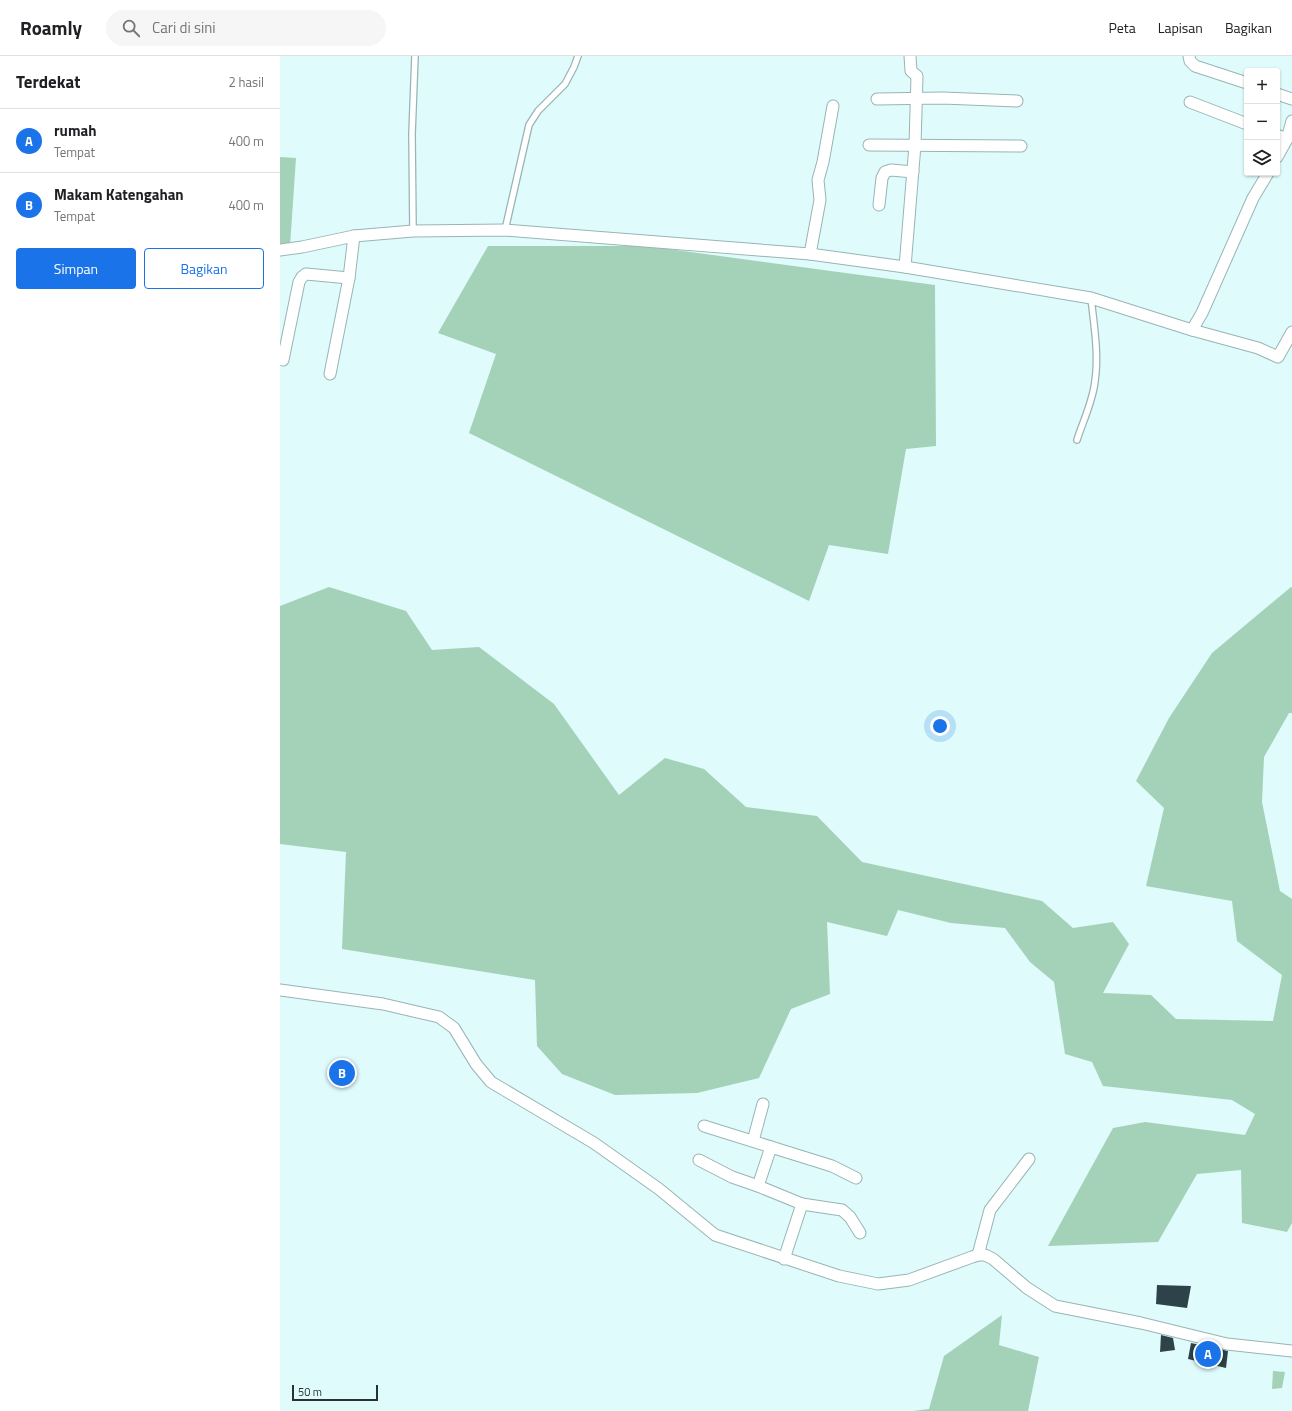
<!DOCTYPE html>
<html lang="id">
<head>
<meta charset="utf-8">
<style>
	:root { --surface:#fff; --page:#f6f6f6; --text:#202124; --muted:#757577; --line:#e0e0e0; --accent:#1a73e8 }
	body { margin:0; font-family:"Titillium Web",sans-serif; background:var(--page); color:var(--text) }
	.controls { position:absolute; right:12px; top:12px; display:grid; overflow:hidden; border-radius:4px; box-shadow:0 1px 3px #0004 }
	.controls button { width:36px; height:36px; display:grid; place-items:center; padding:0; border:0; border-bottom:1px solid var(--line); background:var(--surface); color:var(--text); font:20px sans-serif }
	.scale { position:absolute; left:12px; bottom:10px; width:86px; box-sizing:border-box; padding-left:4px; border:2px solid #273232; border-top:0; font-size:11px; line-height:14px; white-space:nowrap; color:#273232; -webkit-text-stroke:3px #dffbfb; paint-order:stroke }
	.you { position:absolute; left:660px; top:670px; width:14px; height:14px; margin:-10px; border:3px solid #fff; border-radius:50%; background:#1a73e8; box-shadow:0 0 0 6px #1a73e833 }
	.badge { display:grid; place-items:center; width:26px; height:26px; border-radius:50%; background:var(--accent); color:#fff; font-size:13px; font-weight:700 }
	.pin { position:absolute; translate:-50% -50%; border:2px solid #fff; box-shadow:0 1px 4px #0006 }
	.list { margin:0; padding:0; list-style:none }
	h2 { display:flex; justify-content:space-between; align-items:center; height:52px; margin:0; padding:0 16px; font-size:17px }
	h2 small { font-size:13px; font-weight:400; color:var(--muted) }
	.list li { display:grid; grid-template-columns:26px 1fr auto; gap:12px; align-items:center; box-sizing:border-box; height:64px; padding:0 16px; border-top:1px solid var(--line) }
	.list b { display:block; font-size:15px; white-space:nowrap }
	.list p { margin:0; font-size:13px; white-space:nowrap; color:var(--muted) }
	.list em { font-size:13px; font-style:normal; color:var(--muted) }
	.actions { display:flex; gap:8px; padding:12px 16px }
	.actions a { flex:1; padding:9px 0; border:1px solid var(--accent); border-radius:4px; text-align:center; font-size:14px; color:var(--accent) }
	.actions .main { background:var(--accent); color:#fff }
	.icon { flex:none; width:22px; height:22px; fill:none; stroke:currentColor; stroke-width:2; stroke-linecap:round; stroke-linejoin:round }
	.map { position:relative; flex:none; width:1012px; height:1355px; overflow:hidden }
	header { display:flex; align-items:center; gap:24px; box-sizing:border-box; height:56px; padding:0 20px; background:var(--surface); border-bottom:1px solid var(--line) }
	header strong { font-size:19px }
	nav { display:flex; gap:22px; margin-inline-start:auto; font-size:14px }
	.search { width:280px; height:36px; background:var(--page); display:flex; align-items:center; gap:10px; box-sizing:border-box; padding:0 14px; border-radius:22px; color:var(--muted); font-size:15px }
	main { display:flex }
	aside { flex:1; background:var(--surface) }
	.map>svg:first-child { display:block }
	.green { fill:#a3d2b8 }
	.building { fill:#2d4349 }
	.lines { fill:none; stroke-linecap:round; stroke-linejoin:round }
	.lane-casing { stroke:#99b4b4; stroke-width:8 }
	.street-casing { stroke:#99b4b4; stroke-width:13 }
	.lane { stroke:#fff; stroke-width:5.5 }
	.street { stroke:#fff; stroke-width:11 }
</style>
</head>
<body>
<header>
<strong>Roamly</strong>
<div class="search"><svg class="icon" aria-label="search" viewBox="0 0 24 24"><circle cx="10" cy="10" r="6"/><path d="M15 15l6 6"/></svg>Cari di sini</div>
<nav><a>Peta</a><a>Lapisan</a><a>Bagikan</a></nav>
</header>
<main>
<aside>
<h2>Terdekat<small>2 hasil</small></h2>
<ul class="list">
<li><span class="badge">A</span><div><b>rumah</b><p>Tempat</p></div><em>400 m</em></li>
<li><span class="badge">B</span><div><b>Makam Katengahan</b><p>Tempat</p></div><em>400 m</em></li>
</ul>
<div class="actions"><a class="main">Simpan</a><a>Bagikan</a></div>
</aside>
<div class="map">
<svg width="1012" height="1355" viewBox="0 0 1012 1355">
	<rect width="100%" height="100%" fill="#dffbfb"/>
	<g class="green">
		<polygon points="0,101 16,102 10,190 0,193"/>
		<polygon points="208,190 366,190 655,229 656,390 626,393 608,498 549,489 529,545 189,377 216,298 158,277"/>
		<polygon points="49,531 126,555 152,594 199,591 274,648 339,739 385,702 424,713 466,751 537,760 582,806 762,845 793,872 833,866 849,888 823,937 871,939 896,963 993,965 1002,919 957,885 952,845 866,830 884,752 856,725 889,662 932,597 1011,531 1012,532 1012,657 1009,657 984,701 982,746 1000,835 1012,843 1012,1167 1007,1176 962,1167 961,1114 917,1118 878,1186 768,1190 833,1072 865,1066 965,1079 975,1058 952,1044 823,1030 812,1006 785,998 774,926 750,906 725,872 671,867 618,854 607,880 547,866 550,938 511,953 479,1022 417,1037 335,1039 282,1018 257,990 255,924 62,893 66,796 0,788 0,550"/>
		<polygon points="722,1259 719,1289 759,1301 748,1355 633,1355 649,1353 664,1300"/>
		<polygon points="993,1315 1005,1316 1002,1332 992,1333"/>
	</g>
	<g class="building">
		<polygon points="877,1229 911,1230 907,1252 876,1248"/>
		<polygon points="881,1279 893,1282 895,1294 880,1296"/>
		<polygon points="911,1287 948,1295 946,1312 908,1303"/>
	</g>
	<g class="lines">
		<defs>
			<g id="lane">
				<polyline points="225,174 249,69 258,55 285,28 294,11 298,0"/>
				<polyline points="133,175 132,78 135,0"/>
				<path d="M797,384C803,365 813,345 815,325C819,298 814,269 811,242"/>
			</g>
			<g id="street">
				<polyline points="909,0 910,5 915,10 967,27"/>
				<polyline points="997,38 1012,43"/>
				<polyline points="597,43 663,42 737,45"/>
				<polyline points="910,46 967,68"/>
				<polyline points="997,79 1007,83"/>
				<polyline points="589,89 741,90"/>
				<polyline points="997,101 1007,83 1012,65"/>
				<polyline points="599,149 602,122 605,116 611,114 633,116"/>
				<polyline points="0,194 22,191 74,180 133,175 225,174 530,198 625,211 811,242 912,274 978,292 998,301 1012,276"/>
				<polyline points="530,198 540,144 538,124 543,106 553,50"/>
				<polyline points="625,211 635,89 637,20 631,15 630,0"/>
				<polyline points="912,274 922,257 973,142 988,117"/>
				<polyline points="3,304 19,226 22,221 26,218 69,222"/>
				<polyline points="50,318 69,222 74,180"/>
				<polyline points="0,934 103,948 159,961 174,972 196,1008 211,1026 314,1087 379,1133 435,1179 559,1220 598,1228 629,1224 692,1201 698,1199 705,1199 713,1203 747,1232 775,1250 861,1267 947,1288 1012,1295"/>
				<polyline points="424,1070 491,1091"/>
				<polyline points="473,1085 483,1048"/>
				<polyline points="419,1104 452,1121 478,1130 522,1148 504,1203"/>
				<polyline points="478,1130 491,1091 552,1110 576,1122"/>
				<polyline points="522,1148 562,1154 570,1161 580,1177"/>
				<polyline points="698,1199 710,1154 749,1103"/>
			</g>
		</defs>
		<use href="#lane" class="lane-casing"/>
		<use href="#street" class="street-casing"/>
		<use href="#lane" class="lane"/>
		<use href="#street" class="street"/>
	</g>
</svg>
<div class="controls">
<button>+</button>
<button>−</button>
<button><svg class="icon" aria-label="layers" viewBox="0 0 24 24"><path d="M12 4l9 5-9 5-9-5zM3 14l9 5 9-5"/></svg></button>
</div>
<div class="scale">50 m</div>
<div class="you"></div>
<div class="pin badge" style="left:928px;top:1298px">A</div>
<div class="pin badge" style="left:62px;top:1017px">B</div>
</div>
</main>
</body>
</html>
